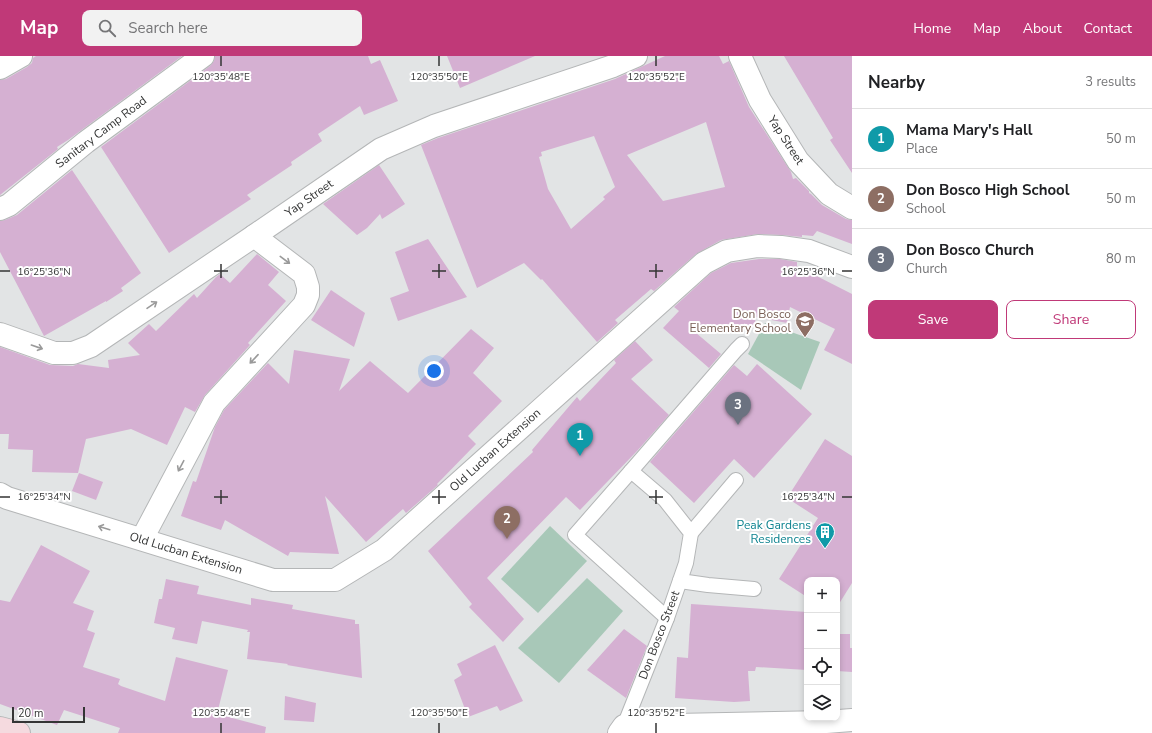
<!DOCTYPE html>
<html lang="en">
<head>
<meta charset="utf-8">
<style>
	:root { --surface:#fff; --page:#f2f2f2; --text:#202124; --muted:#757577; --line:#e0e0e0; --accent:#c03978 }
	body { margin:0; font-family:"Nunito Sans",sans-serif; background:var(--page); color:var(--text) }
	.controls { position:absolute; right:12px; bottom:12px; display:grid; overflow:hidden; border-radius:8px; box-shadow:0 2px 6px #0003 }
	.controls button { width:36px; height:36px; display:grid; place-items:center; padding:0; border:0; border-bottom:1px solid var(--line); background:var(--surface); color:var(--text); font:20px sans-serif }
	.scale { position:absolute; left:12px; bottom:10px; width:73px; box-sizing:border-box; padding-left:4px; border:2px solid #343535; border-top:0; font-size:11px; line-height:14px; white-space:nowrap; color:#343535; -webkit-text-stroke:3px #fff; paint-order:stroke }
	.you { position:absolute; left:434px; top:315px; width:14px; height:14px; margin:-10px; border:3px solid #fff; border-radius:50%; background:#1a73e8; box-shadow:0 0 0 6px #1a73e833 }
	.badge { display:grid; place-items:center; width:26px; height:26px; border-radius:50%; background:var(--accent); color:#fff; font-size:13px; font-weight:700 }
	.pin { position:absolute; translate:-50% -33px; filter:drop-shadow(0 1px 2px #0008) }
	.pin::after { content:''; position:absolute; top:21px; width:14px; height:12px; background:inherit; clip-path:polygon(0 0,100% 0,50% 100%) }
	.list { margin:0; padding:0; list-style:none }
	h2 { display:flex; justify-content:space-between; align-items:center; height:52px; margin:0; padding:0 16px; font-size:17px }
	h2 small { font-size:13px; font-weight:400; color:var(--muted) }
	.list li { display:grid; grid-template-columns:26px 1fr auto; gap:12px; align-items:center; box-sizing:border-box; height:60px; padding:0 16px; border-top:1px solid var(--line) }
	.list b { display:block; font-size:15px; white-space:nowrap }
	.list p { margin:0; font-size:13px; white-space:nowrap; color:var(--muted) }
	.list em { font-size:13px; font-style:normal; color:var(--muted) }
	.actions { display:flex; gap:8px; padding:12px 16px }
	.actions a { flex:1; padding:9px 0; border:1px solid var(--accent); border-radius:8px; text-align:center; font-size:14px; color:var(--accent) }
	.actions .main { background:var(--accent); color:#fff }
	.icon { flex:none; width:22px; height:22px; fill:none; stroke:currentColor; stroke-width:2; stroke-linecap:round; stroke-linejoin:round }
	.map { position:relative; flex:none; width:852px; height:677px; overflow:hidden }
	header { display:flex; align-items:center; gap:24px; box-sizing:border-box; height:56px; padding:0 20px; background:var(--accent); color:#fff }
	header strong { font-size:19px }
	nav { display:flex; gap:22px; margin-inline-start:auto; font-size:14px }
	.search { width:280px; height:36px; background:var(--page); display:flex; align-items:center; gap:10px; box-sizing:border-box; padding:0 14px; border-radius:8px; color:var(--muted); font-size:15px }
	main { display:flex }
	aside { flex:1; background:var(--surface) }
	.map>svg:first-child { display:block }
	.green { fill:#a8c8b8 }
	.building { fill:#d5b0d2; fill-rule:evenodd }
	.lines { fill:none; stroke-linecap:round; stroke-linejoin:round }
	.service-casing { stroke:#b4b6b7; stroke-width:16 }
	.minor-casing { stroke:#b4b6b7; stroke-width:24 }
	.tertiary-casing { stroke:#b4b6b7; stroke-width:24 }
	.secondary-casing { stroke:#b4b6b7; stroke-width:24 }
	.service { stroke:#fff; stroke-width:14 }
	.minor { stroke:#fff; stroke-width:22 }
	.tertiary { stroke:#fff; stroke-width:22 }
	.secondary { stroke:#f5dadf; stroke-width:22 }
	.oneway { stroke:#9a9a9a }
	.ticks { fill:none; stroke:#343535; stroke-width:1.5 }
	.labels { text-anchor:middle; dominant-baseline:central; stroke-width:4; stroke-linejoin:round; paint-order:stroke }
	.street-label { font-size:12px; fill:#343535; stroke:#fff }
	.education-label { font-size:12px; fill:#785e54; stroke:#fff; text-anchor:end }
	.culture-label { font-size:12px; fill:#0d838f; stroke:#fff; text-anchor:end }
	.ticks-label { font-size:10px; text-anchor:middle; fill:#343535; stroke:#fff; stroke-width:4; stroke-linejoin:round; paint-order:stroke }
</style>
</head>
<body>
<header>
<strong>Map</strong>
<div class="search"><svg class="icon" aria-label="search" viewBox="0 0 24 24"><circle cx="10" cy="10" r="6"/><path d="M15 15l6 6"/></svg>Search here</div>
<nav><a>Home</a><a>Map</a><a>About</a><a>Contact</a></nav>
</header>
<main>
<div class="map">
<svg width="852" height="677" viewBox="0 0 852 677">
	<rect width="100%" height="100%" fill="#e2e4e5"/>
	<g class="green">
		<polygon points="765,267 820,286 801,334 748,298"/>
		<polygon points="550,470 587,505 538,557 501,523"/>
		<polygon points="587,522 623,555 559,627 518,592"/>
	</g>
	<g class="building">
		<polygon points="36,0 182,0 68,84 57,91 58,93 0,139 0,24 6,23 27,11 32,7 33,2"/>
		<polygon points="215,0 368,0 371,8 380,4 398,45 364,59 360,50 318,78 322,85 291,106 292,109 247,139 251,143 169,197 101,91 210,10 214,5"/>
		<polygon points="447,0 535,0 460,32"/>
		<path d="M665,0H719L723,8L729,5L749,51L791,116L793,123L796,122L809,135V137L811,138L822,149L846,163L852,164V188L817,175L813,180L802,179V181L782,179L758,178L721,184L696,198L654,235L651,233L615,264L618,267L597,286L542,223L541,224L524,207L477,232L421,89L438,82L615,23ZM706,66L725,131L663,145L627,99ZM594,80L615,131L603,141L605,143L571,173L548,133L539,101L542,100L541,96Z"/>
		<polygon points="784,0 852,0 852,117 830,84 833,82"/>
		<polygon points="379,109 405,148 382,163 380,158 367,172 357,179 323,148"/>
		<polygon points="72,114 141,217 121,232 123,235 106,246 106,245 44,280 0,196 0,165 5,164 17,159"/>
		<polygon points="428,183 467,241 398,265 390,242 409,235 395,196"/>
		<polygon points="257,198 279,216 268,229 286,245 248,287 250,289 205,339 195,356 185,351 167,389 131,373 86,383 78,417 32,416 33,394 8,393 9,378 0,378 0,291 50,309 73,310 78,308 109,312 108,304 140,299 128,287 149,268 156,275 194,238 197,242 216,221 220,218 230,227"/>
		<polygon points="759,203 780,203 797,206 797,210 852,238 852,308 824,294 835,273 790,251 787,267 755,261 756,270 689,271 721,298 709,312 663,272 679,255 674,251 711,217 731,207"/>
		<polygon points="331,234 365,257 354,291 311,264"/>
		<polygon points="471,273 494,292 473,317 502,345 468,380 476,388 437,428 438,429 406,457 403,453 366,486 325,440 339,498 290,496 288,500 225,464 221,474 181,460 193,425 196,426 215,371 224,354 268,307 289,328 294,294 350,303 339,335 370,305 408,337"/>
		<polygon points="635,285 653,304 631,323 669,359 637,395 580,454 566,441 487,522 524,563 503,586 469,551 472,548 428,495 533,396 532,394 577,341 580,345 616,307 614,304"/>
		<polygon points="757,308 812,358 754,422 734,403 694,447 650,406 734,309 747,320"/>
		<polygon points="825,383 852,400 852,527 837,551 837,524 807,524 807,541 779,523 818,462 787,442"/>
		<polygon points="79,417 103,426 96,444 72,435"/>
		<polygon points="41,489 90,515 73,547 94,555 87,574 95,577 83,611 120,623 118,628 121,630 165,645 176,601 228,614 217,658 266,671 265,677 118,677 120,672 64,654 57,669 0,648 0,544 10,546"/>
		<polygon points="166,523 199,530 197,538 251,549 251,542 293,549 292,553 355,564 355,568 359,568 362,622 287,609 288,608 247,603 250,576 247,576 248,574 202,565 197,588 172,583 175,572 154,567 159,543 162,543"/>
		<polygon points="691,548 807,556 807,614 756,611 755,615 748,615 750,645 734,646 675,642 677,601 688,602"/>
		<polygon points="624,573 647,590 626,642 587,614"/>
		<polygon points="837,578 850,578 850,592 852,592 852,616 837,615"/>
		<polygon points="495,589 523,645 500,655 497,650 468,661 454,624 462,619 457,608"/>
		<polygon points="285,640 316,647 314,666 284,664"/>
	</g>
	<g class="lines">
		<defs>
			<g id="service">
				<polyline points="691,477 736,424"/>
				<polyline points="680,525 708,529 754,533"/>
				<polyline points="667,562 575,479 631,415 736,294 742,288"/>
				<polyline points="624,670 667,562 686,507 691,477 665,444 631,415"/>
			</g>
			<g id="minor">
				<polyline points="740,0 760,44 798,105 829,138 852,152"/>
				<polyline points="0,12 21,0"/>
				<polyline points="0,153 9,149 86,86 203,0"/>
				<polyline points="254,180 381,93 434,70 613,10 636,0"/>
			</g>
			<g id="tertiary">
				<polyline points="0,278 54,297 73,297 91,290 254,180 304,218 308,231 308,239 304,249 214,347 142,483"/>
				<polyline points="0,438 7,442 273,524 335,524 384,494 704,207 727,195 758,190 781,191 809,195 852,211"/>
				<polyline points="619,677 624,670 826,666 852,664"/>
			</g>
			<polyline id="secondary" points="0,672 19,677"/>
		</defs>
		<use href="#service" class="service-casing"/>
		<use href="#minor" class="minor-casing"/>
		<use href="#tertiary" class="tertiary-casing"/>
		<use href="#secondary" class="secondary-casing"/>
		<use href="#service" class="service"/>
		<use href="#minor" class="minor"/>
		<use href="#tertiary" class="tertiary"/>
		<use href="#secondary" class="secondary"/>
	</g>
	<defs><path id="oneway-shaft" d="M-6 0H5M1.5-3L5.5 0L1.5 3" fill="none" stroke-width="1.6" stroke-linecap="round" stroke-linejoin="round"/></defs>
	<g class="oneway">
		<use href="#oneway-shaft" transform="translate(285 204) rotate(37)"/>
		<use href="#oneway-shaft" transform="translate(152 249) rotate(-34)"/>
		<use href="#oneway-shaft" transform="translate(37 291) rotate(19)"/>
		<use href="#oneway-shaft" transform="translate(254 303) rotate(133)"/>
		<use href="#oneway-shaft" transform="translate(181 410) rotate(118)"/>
		<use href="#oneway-shaft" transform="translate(104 472) rotate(-163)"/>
	</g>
	<path class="ticks" d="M221,0V10M439,0V10M656,0V10M221,208V222M439,208V222M656,208V222M0,215H10M214,215H228M432,215H446M649,215H663M842,215H852M221,434V448M439,434V448M656,434V448M0,441H10M214,441H228M432,441H446M649,441H663M842,441H852M221,667V677M439,667V677M656,667V677"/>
	<defs>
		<symbol id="school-pin" viewBox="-11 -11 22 30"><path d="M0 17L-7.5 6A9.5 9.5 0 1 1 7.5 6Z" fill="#8d6e63" stroke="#fff"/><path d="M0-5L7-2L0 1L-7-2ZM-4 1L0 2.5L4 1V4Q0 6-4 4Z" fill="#fff"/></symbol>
		<symbol id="building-pin" viewBox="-11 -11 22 30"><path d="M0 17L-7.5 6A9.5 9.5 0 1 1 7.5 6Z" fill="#0f9aa8" stroke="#fff"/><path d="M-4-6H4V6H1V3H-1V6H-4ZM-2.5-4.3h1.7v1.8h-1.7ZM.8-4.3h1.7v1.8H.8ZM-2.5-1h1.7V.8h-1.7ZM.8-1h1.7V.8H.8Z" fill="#fff"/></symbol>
	</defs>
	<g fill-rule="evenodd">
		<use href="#school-pin" x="794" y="254" width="22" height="30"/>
		<use href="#building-pin" x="814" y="465" width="22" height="30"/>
	</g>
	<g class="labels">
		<g class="street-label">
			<text transform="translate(101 76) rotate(-37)">Sanitary Camp Road</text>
			<text transform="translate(786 84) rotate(57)">Yap Street</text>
			<text transform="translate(309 142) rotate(-35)">Yap Street</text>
			<text transform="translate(495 394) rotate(-42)">Old Lucban Extension</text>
			<text transform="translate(186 497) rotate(17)">Old Lucban Extension</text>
			<text transform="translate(659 579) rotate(-69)">Don Bosco Street</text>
		</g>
		<g class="education-label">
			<text x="791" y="258">Don Bosco<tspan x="791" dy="14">Elementary School</tspan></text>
		</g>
		<g class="culture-label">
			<text x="811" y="469">Peak Gardens<tspan x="811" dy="14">Residences</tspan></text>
		</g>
	</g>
	<g class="ticks-label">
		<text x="221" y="24">120°35'48"E</text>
		<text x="439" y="24">120°35'50"E</text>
		<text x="656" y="24">120°35'52"E</text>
		<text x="44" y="219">16°25'36"N</text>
		<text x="808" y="219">16°25'36"N</text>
		<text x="44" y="444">16°25'34"N</text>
		<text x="808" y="444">16°25'34"N</text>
		<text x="221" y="660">120°35'48"E</text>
		<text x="439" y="660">120°35'50"E</text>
		<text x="656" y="660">120°35'52"E</text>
	</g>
</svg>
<div class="controls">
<button>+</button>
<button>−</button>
<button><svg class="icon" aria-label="locate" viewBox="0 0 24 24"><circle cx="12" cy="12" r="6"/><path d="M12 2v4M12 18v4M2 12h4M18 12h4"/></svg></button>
<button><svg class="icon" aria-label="layers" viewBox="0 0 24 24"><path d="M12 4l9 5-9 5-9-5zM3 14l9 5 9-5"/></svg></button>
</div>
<div class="scale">20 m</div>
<div class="you"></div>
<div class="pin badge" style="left:580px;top:400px;background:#0f9aa8">1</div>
<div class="pin badge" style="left:507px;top:483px;background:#8d6e63">2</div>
<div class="pin badge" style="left:738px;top:369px;background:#6b7280">3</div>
</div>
<aside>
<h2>Nearby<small>3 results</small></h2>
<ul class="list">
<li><span class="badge" style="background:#0f9aa8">1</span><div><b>Mama Mary's Hall</b><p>Place</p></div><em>50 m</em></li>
<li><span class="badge" style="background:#8d6e63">2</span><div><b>Don Bosco High School</b><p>School</p></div><em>50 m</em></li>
<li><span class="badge" style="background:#6b7280">3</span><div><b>Don Bosco Church</b><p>Church</p></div><em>80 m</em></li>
</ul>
<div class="actions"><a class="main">Save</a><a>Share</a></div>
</aside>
</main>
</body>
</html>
